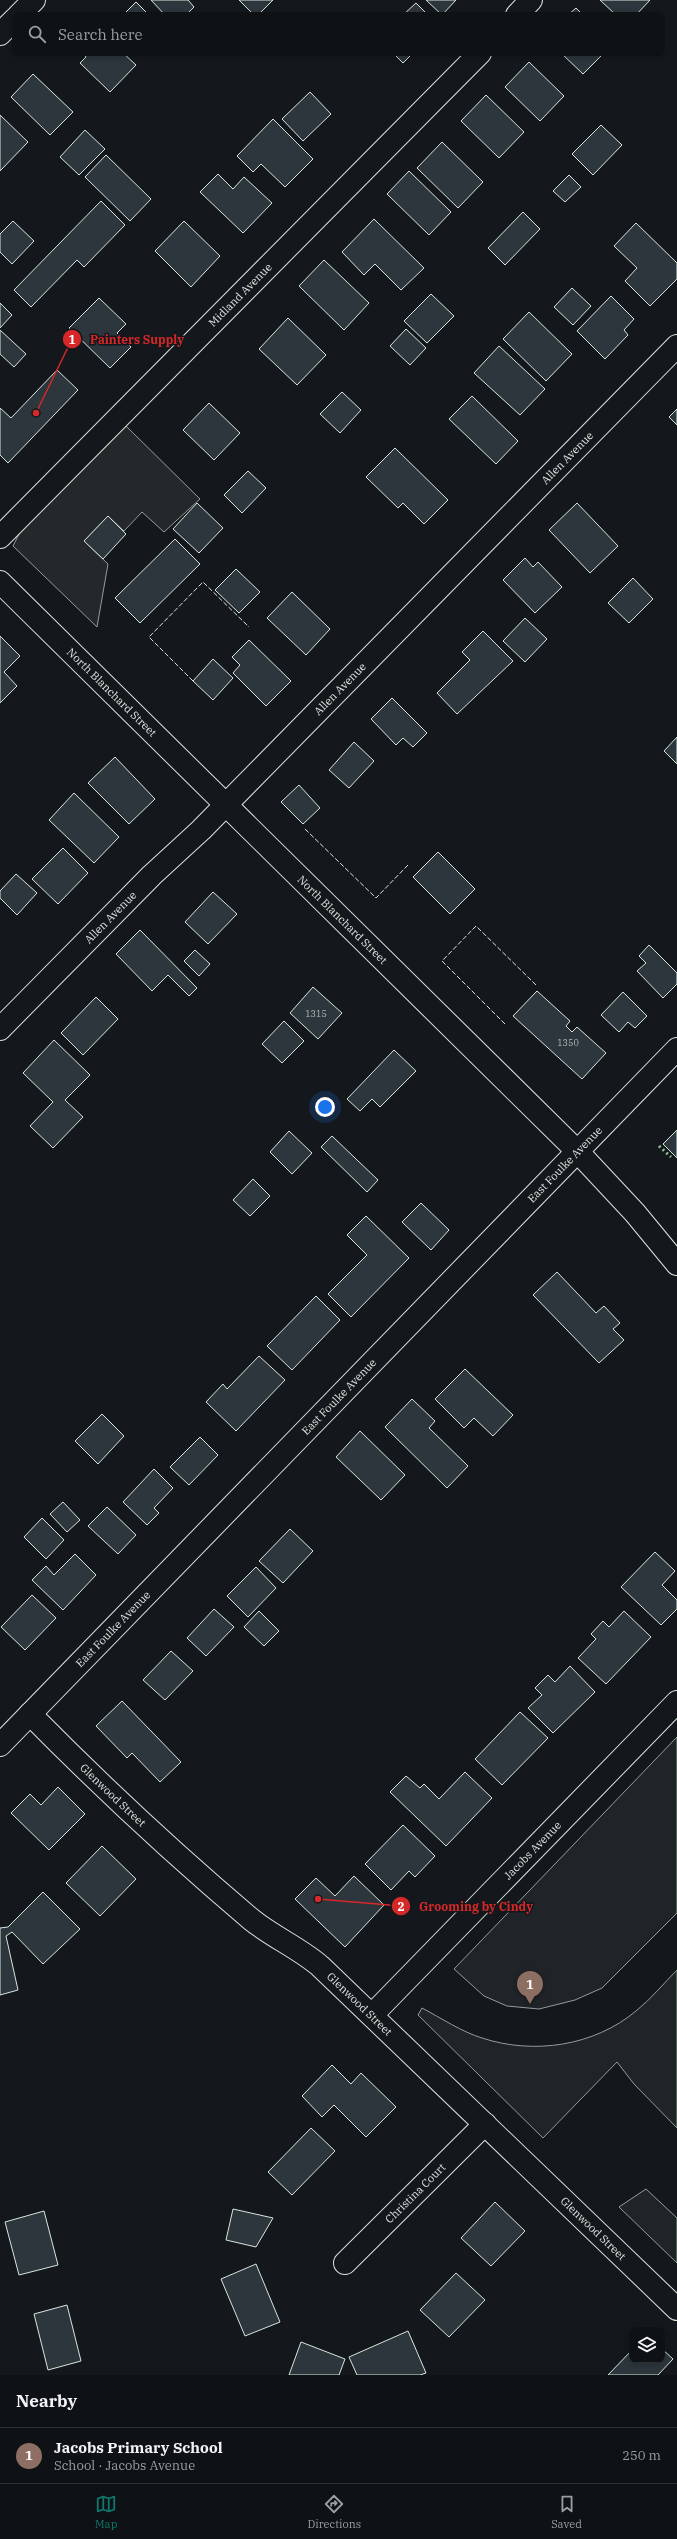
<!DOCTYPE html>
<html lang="en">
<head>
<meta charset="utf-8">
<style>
	:root { --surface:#0f1215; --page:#1d2022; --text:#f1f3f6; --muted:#9b9ea0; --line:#2f3234; --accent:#0f766e }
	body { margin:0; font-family:"IBM Plex Serif",serif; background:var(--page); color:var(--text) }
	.controls { position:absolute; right:12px; bottom:12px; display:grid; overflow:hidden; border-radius:8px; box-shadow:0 2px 6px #0003 }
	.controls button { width:36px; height:36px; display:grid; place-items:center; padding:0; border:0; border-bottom:1px solid var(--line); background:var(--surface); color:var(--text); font:20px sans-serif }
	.you { position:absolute; left:325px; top:1107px; width:14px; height:14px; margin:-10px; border:3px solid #fff; border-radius:50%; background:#1a73e8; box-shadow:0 0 0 6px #1a73e833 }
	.badge { display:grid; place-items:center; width:26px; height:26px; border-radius:50%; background:var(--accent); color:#fff; font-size:13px; font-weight:700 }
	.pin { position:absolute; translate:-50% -33px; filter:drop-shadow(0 1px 2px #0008) }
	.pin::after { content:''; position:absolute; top:21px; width:14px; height:12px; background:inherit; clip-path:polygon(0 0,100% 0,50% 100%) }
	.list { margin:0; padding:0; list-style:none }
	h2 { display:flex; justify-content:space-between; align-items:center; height:52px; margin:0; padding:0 16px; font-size:17px }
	h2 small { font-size:13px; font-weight:400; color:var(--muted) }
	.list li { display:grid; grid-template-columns:26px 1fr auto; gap:12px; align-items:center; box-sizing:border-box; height:56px; padding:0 16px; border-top:1px solid var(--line) }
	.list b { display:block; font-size:15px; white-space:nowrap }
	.list p { margin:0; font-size:13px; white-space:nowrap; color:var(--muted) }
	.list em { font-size:13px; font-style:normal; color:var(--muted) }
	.icon { flex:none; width:22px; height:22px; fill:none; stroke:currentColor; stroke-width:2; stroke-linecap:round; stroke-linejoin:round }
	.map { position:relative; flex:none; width:677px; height:2375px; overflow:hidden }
	.search { position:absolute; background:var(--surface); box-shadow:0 2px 6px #0003; left:12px; right:12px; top:12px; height:44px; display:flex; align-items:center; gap:10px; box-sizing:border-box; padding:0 14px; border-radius:8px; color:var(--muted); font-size:15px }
	.sheet { height:108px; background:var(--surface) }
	nav { display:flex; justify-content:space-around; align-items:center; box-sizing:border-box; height:56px; border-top:1px solid var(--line); background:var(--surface); font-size:11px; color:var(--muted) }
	nav a { display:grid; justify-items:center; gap:2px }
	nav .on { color:var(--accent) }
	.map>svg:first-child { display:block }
	.green { fill:#202428; stroke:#939e99 }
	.parking { fill:#24282b; stroke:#939e99 }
	.building { fill:#2c363c; stroke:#d8e6dc }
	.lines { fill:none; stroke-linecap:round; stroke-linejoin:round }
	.minor-casing { stroke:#d8e6dc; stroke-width:24 }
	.tertiary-casing { stroke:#d8e6dc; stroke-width:24 }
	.minor { stroke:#14181c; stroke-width:22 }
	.tertiary { stroke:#14181c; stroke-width:22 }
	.hedge { stroke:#8ac095; stroke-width:3; stroke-dasharray:2 3; stroke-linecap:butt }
	.fence { stroke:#d8e6dc; stroke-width:1; stroke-dasharray:5 2; stroke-linecap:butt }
	.labels { text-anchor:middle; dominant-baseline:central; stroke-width:3; stroke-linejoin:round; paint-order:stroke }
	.number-label { font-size:9px; fill:#adbab4 }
	.street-label { font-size:11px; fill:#d8e6dc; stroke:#14181c }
	.leader { fill:none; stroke:#d62828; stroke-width:1.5 }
	.callout-dot { fill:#d62828; stroke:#14181c; stroke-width:1.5 }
	.mark-label { font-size:12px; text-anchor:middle; font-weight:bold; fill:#fff }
	.callout-label { font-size:12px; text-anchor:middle; font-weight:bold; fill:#d62828; stroke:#14181c; stroke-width:3; stroke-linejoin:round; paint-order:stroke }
</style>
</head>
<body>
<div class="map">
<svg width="677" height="2375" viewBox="0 0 677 2375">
	<rect width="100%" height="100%" fill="#14181c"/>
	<g class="green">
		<polygon points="677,1737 677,1913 602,1988 575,2000 539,2009 507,2006 484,1996 454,1969"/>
		<path d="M677,1970V2128L634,2084L617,2062L543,2138L418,2015L422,2008C441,2018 462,2032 482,2038C534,2055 594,2046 636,2011C651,1999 664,1983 677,1970Z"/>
		<polygon points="646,2189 677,2218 677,2263 619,2207"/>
	</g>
	<polygon class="parking" points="125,425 200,499 164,532 142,512 124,531 108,516 84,541 108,564 97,627 13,546 22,528"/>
	<g class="building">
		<polygon points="151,0 188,0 194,7 186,15 165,15"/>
		<polygon points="239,0 273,0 258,15 254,15"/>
		<polygon points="426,0 456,0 442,15"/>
		<polygon points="600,0 650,0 636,15 616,15"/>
		<polygon points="136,2 149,15 123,15"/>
		<polygon points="416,3 428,15 403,15"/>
		<polygon points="576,8 583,15 568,15"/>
		<polygon points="83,53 123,53 136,65 110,92 80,63 86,57"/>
		<polygon points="393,53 413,53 403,63"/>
		<polygon points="561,53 604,53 583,74"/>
		<polygon points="529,62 564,96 540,121 505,87"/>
		<polygon points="33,74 73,112 50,135 11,97"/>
		<polygon points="310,92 331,114 303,141 282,119"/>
		<polygon points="486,95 524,132 499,158 461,121"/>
		<polygon points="0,115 28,142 0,171"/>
		<polygon points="273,119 313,159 285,187 261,164 253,172 237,156"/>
		<polygon points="601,125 622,145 593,175 572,154"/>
		<polygon points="85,130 105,149 79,175 60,157"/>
		<polygon points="442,142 483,182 458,208 417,168"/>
		<polygon points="106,155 151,199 130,221 85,177"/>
		<polygon points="409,171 451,212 429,235 387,194"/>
		<polygon points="218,174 233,189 244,177 272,203 243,233 200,192"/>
		<polygon points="569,175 581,187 565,202 553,191"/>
		<polygon points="101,201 125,225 84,267 77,260 31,307 14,290"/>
		<polygon points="523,212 540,229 505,265 488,248"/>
		<polygon points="374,219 424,268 401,290 375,264 364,275 342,252"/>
		<polygon points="13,221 34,241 12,264 0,252 0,234"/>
		<polygon points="184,221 220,256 191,287 155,251"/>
		<polygon points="636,223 677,263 677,279 650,306 625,281 637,268 614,246"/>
		<polygon points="324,260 369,303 344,330 299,286"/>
		<polygon points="572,288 591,306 573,325 554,307"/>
		<polygon points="431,294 454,316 427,343 404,321"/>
		<polygon points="611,296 634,319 624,330 628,335 605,359 577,331"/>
		<polygon points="99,298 126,324 117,333 131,347 110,368 69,328"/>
		<polygon points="0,303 12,315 0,328"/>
		<polygon points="529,312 572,354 546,381 503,339"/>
		<polygon points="288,318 326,355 297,385 259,349"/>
		<polygon points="406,329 426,348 410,365 390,346"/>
		<polygon points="0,330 26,354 14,367 0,354"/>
		<polygon points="499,346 545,389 520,415 474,373"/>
		<polygon points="57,370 78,390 8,463 0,455 0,408 11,418"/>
		<polygon points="342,392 361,410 340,433 320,414"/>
		<polygon points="472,396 518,441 496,464 449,419"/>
		<polygon points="209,403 240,433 214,460 183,430"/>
		<polygon points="677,409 677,425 669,417"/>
		<polygon points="395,448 448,500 424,524 403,503 398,508 366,477"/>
		<polygon points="248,471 266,488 242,513 224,495"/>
		<polygon points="197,503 223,528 199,553 173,529"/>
		<polygon points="577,503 618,546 590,573 549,530"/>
		<polygon points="108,516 126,534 103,559 84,541"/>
		<polygon points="175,539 200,564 140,623 115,598"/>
		<polygon points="525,558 533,567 538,562 562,587 535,613 503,580"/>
		<polygon points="236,569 260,592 239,613 215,590"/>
		<polygon points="633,578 653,599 629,623 608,603"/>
		<polygon points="292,592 330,629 306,655 267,618"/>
		<polygon points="525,618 547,639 525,662 503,641"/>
		<polygon points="483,631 513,661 457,714 437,693 470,660 462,652"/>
		<polygon points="0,636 20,656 4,672 17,686 0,703"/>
		<polygon points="249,640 291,681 266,706 233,673 240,665 232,657"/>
		<polygon points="213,659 233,678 213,700 193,681"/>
		<polygon points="392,698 427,733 413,747 403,738 396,745 371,719"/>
		<polygon points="677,737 677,764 664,751"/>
		<polygon points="354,742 374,761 349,788 329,770"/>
		<polygon points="115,757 155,799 129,824 88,783"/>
		<polygon points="299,785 320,808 303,824 281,802"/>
		<polygon points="74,793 119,837 94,863 49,820"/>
		<polygon points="63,848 88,873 58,904 32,879"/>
		<polygon points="438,852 475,889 450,914 413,877"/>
		<polygon points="16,874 37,893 17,915 0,898 0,891"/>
		<polygon points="213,892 237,914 208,944 185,922"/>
		<polygon points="140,930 197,988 189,996 168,975 152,991 116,954"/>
		<polygon points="649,945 677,973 677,984 663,998 637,971 646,963 639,956"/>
		<polygon points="195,950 210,964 199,976 184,961"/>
		<polygon points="313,987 342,1013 318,1039 290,1013"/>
		<polygon points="537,991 570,1021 566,1026 572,1032 577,1027 606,1053 582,1079 513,1016"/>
		<polygon points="623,992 647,1016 635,1028 628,1022 619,1032 601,1015"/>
		<polygon points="96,997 118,1019 83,1055 61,1033"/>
		<polygon points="284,1021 304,1041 282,1063 262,1044"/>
		<polygon points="54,1040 90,1075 65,1100 83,1117 53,1148 30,1126 53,1102 23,1073"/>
		<polygon points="394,1050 416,1071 380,1107 372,1099 360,1111 347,1099"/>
		<polygon points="677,1130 677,1158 663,1144"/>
		<polygon points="289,1131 312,1153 292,1174 270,1152"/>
		<polygon points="332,1136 378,1180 367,1192 321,1147"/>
		<polygon points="253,1179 270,1196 250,1216 233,1200"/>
		<polygon points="421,1203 449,1230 431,1250 402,1222"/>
		<polygon points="366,1216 409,1258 351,1317 328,1294 367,1255 347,1235"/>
		<polygon points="557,1272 596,1313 604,1306 620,1323 613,1329 624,1340 599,1363 533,1295"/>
		<polygon points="316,1296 340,1320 292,1370 267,1346"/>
		<polygon points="259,1356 285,1380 236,1431 206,1402 223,1384 227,1389"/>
		<polygon points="465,1369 513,1415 493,1436 474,1418 464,1428 435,1399"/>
		<polygon points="412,1399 435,1421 429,1428 468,1466 447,1488 385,1427"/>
		<polygon points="102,1414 124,1436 98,1464 75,1441"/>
		<polygon points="360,1431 405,1475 381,1500 336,1457"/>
		<polygon points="200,1437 218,1455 189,1485 170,1467"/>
		<polygon points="154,1469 173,1488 154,1508 159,1513 147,1525 123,1502"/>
		<polygon points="63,1502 80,1520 67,1532 50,1514"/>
		<polygon points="107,1507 136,1535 118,1554 88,1526"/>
		<polygon points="42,1518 64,1540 46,1559 24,1537"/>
		<polygon points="290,1529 313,1551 283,1583 259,1561"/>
		<polygon points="655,1552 675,1571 662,1585 677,1600 677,1609 661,1625 621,1587"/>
		<polygon points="75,1554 96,1575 63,1610 32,1580 46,1566 54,1575"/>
		<polygon points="256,1567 276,1588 248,1617 227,1596"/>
		<polygon points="32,1595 56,1618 25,1650 1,1627"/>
		<polygon points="214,1609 234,1627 206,1656 187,1638"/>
		<polygon points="259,1611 279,1631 264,1646 244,1627"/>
		<polygon points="624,1611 651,1637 606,1684 578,1658 596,1639 591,1634 603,1621 609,1627"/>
		<polygon points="171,1651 193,1671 165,1700 143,1680"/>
		<polygon points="570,1666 595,1692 553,1733 528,1708 542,1695 535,1688 548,1675 555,1682"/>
		<polygon points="122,1701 181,1762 160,1782 132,1753 127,1758 96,1726"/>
		<polygon points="520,1712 548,1738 502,1785 475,1759"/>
		<polygon points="465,1772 492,1798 446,1846 390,1792 406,1776 420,1788 424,1784 439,1799"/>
		<polygon points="58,1787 85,1814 49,1850 11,1813 30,1794 41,1805"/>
		<polygon points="403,1825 435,1856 415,1877 409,1871 391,1890 365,1864"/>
		<polygon points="102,1846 136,1879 100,1916 66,1883"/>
		<polygon points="354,1876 384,1905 345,1947 295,1899 316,1878 335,1896"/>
		<polygon points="43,1892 80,1929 43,1964 12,1932 6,1936 18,1990 0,1995 0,1928 8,1927"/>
		<polygon points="332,2065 351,2084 361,2073 396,2107 366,2137 334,2105 322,2117 302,2096"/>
		<polygon points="311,2128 335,2151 292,2195 268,2172"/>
		<polygon points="495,2202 525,2231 491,2266 461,2238"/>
		<polygon points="233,2209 273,2218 256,2247 226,2240"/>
		<polygon points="44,2211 58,2265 19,2275 5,2222"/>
		<polygon points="256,2264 280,2322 245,2336 221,2279"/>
		<polygon points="456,2273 485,2300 449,2337 420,2310"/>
		<polygon points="67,2305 81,2361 48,2370 34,2314"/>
		<polygon points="408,2331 426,2373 420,2375 357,2375 349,2357"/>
		<polygon points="301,2342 345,2359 339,2375 289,2375"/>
		<polygon points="662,2349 673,2359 658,2375 608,2375 632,2350 632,2360 662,2360"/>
	</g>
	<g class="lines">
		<defs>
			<g id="minor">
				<polyline points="19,15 34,0"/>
				<polyline points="517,15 531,0"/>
				<polyline points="0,34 15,19"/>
				<path id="s1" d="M0,537L480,53"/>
				<path id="s2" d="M0,1029L152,875L201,830L677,346"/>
				<path id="s3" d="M30,1714C101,1786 175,1855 252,1920C273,1937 299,1948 320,1966L677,2309"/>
				<path id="s4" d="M372,2015L677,1702"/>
				<path id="s5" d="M345,2263L485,2124"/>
			</g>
			<g id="tertiary">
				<path id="s6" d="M0,582L578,1152L635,1213L677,1264"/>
				<path id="s7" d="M0,1745L677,1049"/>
			</g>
		</defs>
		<use href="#minor" class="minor-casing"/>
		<use href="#tertiary" class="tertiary-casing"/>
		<use href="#minor" class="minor"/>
		<use href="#tertiary" class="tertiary"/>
		<polyline class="hedge" points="659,1146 671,1157"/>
		<g class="fence">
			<polyline points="193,681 149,637 203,582 249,627"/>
			<polyline points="305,829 376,898 408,865"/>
			<polyline points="505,1024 442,961 476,926 537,986"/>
		</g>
	</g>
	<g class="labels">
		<g class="number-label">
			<text x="316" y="1013">1315</text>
			<text x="568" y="1042">1350</text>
		</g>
		<g class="street-label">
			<text stroke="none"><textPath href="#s1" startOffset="341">Midland Avenue</textPath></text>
			<text stroke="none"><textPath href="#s2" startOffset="805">Allen Avenue</textPath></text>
			<text stroke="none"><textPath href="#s2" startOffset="481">Allen Avenue</textPath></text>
			<text stroke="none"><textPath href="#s6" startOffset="157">North Blanchard Street</textPath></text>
			<text stroke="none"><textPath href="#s2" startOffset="157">Allen Avenue</textPath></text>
			<text stroke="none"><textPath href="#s6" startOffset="481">North Blanchard Street</textPath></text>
			<text stroke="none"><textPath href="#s7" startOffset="810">East Foulke Avenue</textPath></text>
			<text stroke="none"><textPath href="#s7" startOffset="486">East Foulke Avenue</textPath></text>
			<text stroke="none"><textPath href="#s7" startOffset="162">East Foulke Avenue</textPath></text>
			<text stroke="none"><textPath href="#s3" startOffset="116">Glenwood Street</textPath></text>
			<text stroke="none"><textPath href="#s4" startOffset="230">Jacobs Avenue</textPath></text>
			<text stroke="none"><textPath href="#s3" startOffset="440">Glenwood Street</textPath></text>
			<text stroke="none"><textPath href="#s5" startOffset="99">Christina Court</textPath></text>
			<text stroke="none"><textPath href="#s3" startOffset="764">Glenwood Street</textPath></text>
		</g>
	</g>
	<path class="leader" d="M36 413L72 339M318 1899L401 1906"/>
	<g class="callout-dot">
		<circle cx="36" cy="413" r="4"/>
		<circle cx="318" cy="1899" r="4"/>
		<circle cx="72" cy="339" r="10"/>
		<circle cx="401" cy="1906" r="10"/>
	</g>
	<g class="mark-label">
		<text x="72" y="344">1</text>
		<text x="401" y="1911">2</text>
	</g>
	<g class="callout-label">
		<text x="137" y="344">Painters Supply</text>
		<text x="476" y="1911">Grooming by Cindy</text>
	</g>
</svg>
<div class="controls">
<button><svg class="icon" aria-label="layers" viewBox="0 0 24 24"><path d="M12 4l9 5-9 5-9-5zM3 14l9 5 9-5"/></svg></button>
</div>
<div class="you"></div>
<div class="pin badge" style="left:530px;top:2004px;background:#8d6e63">1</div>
<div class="search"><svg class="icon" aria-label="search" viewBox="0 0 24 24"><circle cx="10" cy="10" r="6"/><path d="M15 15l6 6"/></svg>Search here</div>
</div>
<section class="sheet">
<h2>Nearby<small></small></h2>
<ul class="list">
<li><span class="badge" style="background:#8d6e63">1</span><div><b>Jacobs Primary School</b><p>School · Jacobs Avenue</p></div><em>250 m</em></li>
</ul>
</section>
<nav>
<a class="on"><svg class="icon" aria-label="map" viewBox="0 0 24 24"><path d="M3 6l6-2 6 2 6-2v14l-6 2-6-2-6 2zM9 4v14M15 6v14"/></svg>Map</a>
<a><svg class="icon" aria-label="directions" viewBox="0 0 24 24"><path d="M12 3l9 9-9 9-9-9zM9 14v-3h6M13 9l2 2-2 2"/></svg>Directions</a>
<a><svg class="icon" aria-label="saved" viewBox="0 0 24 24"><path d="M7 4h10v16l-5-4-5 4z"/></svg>Saved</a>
</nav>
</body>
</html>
